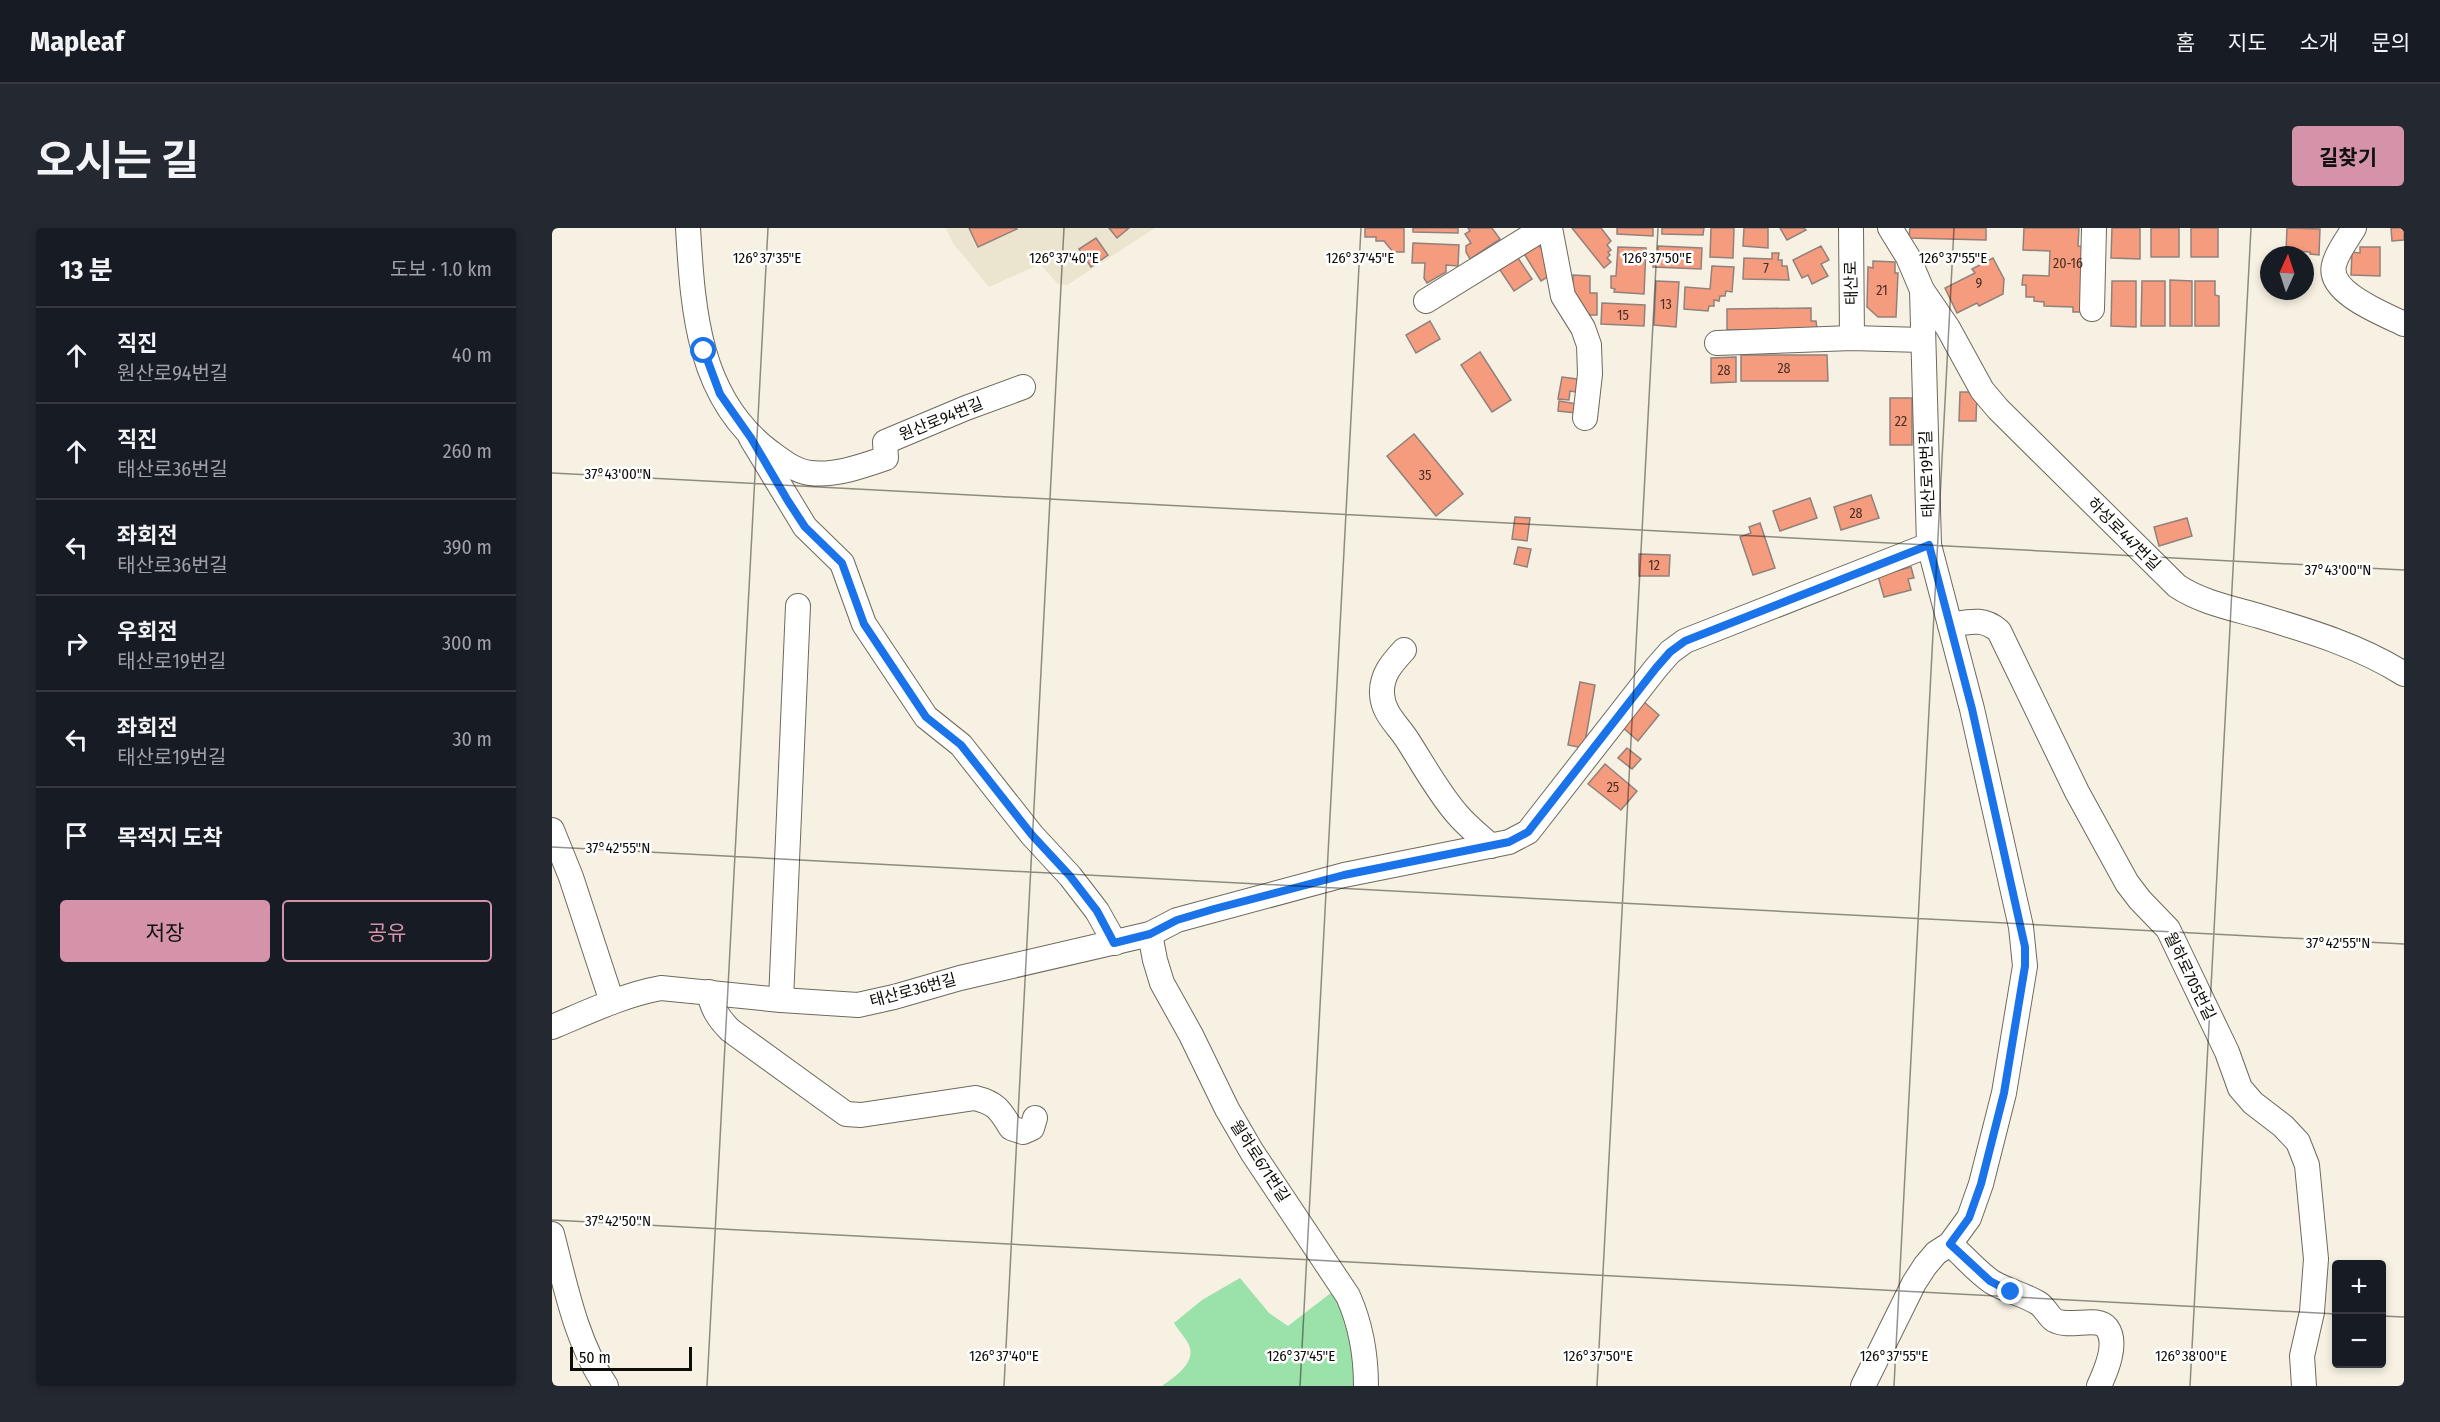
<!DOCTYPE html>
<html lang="ko">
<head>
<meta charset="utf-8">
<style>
	:root { --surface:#171b24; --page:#242831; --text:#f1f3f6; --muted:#9ea1a6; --line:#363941; --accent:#d493a9 }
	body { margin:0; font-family:"Fira Sans Condensed","Noto Sans KR",sans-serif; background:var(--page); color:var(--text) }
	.controls { position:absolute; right:18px; bottom:18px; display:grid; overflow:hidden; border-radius:6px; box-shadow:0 3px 9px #0003 }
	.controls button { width:54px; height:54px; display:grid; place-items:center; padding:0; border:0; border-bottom:2px solid var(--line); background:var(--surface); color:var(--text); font:30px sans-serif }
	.compass { position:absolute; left:1708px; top:18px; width:54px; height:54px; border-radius:50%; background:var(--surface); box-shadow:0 3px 9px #0003; rotate:3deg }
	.scale { position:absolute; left:18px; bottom:15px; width:122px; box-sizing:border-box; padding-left:6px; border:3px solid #0e0d08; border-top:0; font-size:16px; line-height:21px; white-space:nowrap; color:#0e0d08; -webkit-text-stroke:4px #fff; paint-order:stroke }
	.stop { position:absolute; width:18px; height:18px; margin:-14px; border:4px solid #1a73e8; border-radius:50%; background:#fff }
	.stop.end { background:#1a73e8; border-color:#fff; box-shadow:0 2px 6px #0008 }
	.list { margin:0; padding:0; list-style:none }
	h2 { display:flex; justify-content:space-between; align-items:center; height:78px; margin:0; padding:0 24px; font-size:26px }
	h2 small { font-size:20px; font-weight:400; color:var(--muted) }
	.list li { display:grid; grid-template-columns:39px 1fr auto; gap:18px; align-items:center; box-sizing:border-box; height:96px; padding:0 24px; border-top:2px solid var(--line) }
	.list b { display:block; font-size:22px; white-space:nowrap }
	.list p { margin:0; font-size:20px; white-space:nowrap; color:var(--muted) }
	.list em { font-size:20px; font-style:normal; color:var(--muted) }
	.actions { display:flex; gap:12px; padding:18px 24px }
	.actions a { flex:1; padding:14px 0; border:2px solid var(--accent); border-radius:6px; text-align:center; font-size:21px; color:var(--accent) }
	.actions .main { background:var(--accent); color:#111 }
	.icon { flex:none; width:33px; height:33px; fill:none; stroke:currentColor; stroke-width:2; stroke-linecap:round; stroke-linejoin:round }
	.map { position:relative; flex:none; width:1852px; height:1158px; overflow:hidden; border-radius:6px }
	header { display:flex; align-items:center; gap:36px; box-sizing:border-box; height:84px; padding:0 30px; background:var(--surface); border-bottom:2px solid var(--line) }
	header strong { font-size:28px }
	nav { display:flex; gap:33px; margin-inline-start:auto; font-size:21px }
	.intro { display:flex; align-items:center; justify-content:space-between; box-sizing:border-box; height:144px; padding:0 36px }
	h1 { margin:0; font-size:42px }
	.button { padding:15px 27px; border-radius:6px; background:var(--accent); color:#111; font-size:21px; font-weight:700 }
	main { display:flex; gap:36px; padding:0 36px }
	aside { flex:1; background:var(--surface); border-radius:6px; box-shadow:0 3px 9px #0003 }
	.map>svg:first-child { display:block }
	.built { fill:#ebe4ce }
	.green { fill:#9ae1aa }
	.building { fill:#f59b7e; stroke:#91817c; stroke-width:1.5 }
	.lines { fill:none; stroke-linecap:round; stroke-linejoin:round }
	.minor-casing { stroke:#6d695c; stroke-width:26 }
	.minor { stroke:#fff; stroke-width:24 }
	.route { stroke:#1a73e8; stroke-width:8 }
	.ticks { fill:none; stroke:#0e0d08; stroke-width:1.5; stroke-opacity:0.45 }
	.labels { text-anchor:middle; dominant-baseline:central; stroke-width:5; stroke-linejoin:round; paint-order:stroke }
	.number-label { font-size:14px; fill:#483026 }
	.street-label { font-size:16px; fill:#0e0d08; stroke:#fff }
	.ticks-label { font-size:15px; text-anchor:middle; fill:#0e0d08; stroke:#fff; stroke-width:5; stroke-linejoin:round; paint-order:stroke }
</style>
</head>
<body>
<header>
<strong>Mapleaf</strong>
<nav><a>홈</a><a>지도</a><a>소개</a><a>문의</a></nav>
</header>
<div class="intro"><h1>오시는 길</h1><a class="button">길찾기</a></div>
<main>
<aside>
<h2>13 분<small>도보 · 1.0 km</small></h2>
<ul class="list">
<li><svg class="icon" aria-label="ahead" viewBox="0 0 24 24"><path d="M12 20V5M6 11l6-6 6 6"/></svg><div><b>직진</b><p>원산로94번길</p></div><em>40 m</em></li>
<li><svg class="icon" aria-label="ahead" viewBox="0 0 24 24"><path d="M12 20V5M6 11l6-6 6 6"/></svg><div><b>직진</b><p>태산로36번길</p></div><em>260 m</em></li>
<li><svg class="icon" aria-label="left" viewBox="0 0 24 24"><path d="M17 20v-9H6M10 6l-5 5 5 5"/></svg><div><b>좌회전</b><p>태산로36번길</p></div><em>390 m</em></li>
<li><svg class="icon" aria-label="right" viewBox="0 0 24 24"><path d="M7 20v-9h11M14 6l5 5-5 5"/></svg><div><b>우회전</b><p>태산로19번길</p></div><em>300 m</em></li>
<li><svg class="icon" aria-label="left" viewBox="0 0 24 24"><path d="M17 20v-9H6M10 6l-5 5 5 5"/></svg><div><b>좌회전</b><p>태산로19번길</p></div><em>30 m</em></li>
<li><svg class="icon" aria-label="arrive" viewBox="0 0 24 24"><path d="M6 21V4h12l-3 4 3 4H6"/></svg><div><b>목적지 도착</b></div></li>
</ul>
<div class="actions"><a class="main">저장</a><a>공유</a></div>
</aside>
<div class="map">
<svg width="1852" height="1158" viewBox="0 0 1852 1158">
	<rect width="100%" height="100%" fill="#f6f1e2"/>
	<polygon class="built" points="394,0 603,0 515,57 506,56 488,36 437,59 401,15"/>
	<path class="green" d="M688,1050L717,1085L736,1098L784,1061L790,1067L807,1158H610C621,1150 642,1137 638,1120C636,1112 626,1102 622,1095L650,1072Z"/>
	<g class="building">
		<polygon points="417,0 464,0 465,1 426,19"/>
		<polygon points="557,0 577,0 565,10"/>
		<polygon points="813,0 852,0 852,24 841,24 832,13 824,13 824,9 813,9"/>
		<polygon points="861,0 906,0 906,5 861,4"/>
		<polygon points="916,0 940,0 948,11 918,31 914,24 914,18 919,15 913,6 918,3"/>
		<polygon points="1020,0 1049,0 1059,13 1055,17 1059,22 1056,24 1058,27 1055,30 1059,34 1052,40"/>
		<polygon points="1065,0 1101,0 1101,8 1065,6"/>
		<polygon points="1110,0 1152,0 1151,7 1110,6"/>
		<polygon points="1159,0 1182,0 1181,30 1158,29"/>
		<polygon points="1192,0 1216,0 1216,20 1191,18"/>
		<polygon points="1228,0 1252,0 1254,2 1235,12"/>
		<polygon points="1358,0 1434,0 1434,12 1357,10"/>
		<polygon points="1472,0 1527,0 1526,18 1535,19 1533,84 1521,84 1521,79 1492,78 1492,74 1482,73 1482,69 1474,69 1474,57 1470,57 1471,47 1497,48 1498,23 1471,22"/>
		<polygon points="1560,0 1588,0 1588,31 1559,30"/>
		<rect x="1599" y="0" width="28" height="29"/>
		<rect x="1639" y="0" width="27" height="29"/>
		<polygon points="1735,0 1768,1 1767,27 1758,26 1758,24 1734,23"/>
		<polygon points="1839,0 1852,0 1852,12 1840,13"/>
		<polygon points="544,10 556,27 539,39 527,21"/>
		<polygon points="861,15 907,17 906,38 894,37 894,44 875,55 872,50 873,35 860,35"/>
		<polygon points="986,15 992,25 999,47 989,53 971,24"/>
		<polygon points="1106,18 1150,20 1149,41 1101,39 1101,28 1106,28"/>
		<polygon points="1269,18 1277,32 1269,36 1276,48 1260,56 1256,47 1250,50 1241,32"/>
		<polygon points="1066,19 1094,20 1092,66 1062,64 1063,61 1059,60 1059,48 1064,48"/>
		<polygon points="1808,19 1828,19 1828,48 1799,47 1800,24 1808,25"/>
		<polygon points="1220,25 1227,25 1226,32 1230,32 1230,38 1235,38 1237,52 1191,51 1192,30 1220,31"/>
		<polygon points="964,27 980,51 962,63 946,39"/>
		<polygon points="1441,30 1452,51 1451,66 1427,78 1425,75 1405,85 1393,60 1423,45 1420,41"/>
		<polygon points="1321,33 1343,34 1343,45 1346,45 1344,89 1326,89 1315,79 1316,39 1321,40"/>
		<polygon points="1160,38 1182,39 1180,64 1174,63 1173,68 1168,68 1167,73 1162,72 1162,78 1157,78 1156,83 1132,81 1133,59 1158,61"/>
		<polygon points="1021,47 1038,48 1038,65 1045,65 1045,87 1029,87 1020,75"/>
		<polygon points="1618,52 1640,53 1640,98 1618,98"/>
		<polygon points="1104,53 1127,54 1124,99 1102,97"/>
		<polygon points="1560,53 1584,53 1584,99 1559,98"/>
		<polygon points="1590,53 1613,53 1613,98 1589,98"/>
		<polygon points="1643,53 1663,53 1663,67 1667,68 1667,98 1643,98"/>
		<polygon points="1050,75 1093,77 1092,98 1049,96"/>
		<polygon points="1259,80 1259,93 1264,93 1265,101 1175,102 1175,81"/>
		<polygon points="878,93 888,111 864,125 854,107"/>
		<polygon points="928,124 959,172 940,184 909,137"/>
		<polygon points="1189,127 1275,127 1276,153 1189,153"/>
		<polygon points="1184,129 1184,154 1159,155 1159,130"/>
		<polygon points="1010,149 1032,152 1030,165 1018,163 1017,172 1006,171"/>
		<polygon points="1408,164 1425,164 1424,193 1407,193"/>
		<rect x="1338" y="170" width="22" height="47"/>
		<polygon points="1007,173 1026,176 1024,185 1006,183"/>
		<polygon points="862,206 911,266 884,288 835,228"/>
		<polygon points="1319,267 1327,290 1289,302 1282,279"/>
		<polygon points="1258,270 1265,290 1228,303 1221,283"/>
		<polygon points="963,289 978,290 975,313 960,311"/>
		<polygon points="1635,290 1640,308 1607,318 1602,299"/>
		<polygon points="1208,295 1223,340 1201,347 1188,309 1199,305 1197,299"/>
		<polygon points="966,319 979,321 975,339 962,336"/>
		<polygon points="1087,326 1118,327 1117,348 1087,348"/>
		<polygon points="1359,339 1362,350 1356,351 1359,362 1332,369 1326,348"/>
		<polygon points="1028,454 1043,457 1032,520 1016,517"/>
		<polygon points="1091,473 1107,487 1086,513 1069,498"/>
		<polygon points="1075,520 1089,531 1080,541 1066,530"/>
		<polygon points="1053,536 1085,563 1069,582 1036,556"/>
	</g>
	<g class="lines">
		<defs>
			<g id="minor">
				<path d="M136,0C141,83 146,170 218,224C230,233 243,243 258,245C283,248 311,238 334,230L333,214L414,180L471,159"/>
				<polyline points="998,0 1011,68 1031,100 1037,117 1038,146 1033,190"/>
				<polyline points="1299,0 1300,110"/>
				<path d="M1802,0C1795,12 1785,24 1782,37C1775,65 1832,86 1852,96"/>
				<path d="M1370,62L1396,100L1430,162L1446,181L1625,358C1649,374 1679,380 1707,388C1757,403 1808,418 1852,446"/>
				<polyline points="874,73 992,0"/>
				<polyline points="1540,81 1542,0"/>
				<polyline points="1165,115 1300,110 1370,112"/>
				<polyline points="199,210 253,299 290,335 312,396 374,489 409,517 480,607 518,648 545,683 563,715"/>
				<path d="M1398,397C1417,394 1431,389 1447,403L1525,564L1575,655L1588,672L1616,701L1675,824L1688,860L1701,875L1731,898L1746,914L1755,937L1764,1031L1760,1084L1750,1128L1752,1158"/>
				<path d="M852,422C840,435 829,447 830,466C831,486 846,497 856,513C872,538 886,564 905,586C915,598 928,608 939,618"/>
				<polyline points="0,602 19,649 60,774"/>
				<path d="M598,706L603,732L610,755L639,807L675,881L700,924L796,1068C809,1097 814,1126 814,1158"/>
				<path d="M157,764C160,780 166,790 178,802L294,886L309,887L423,870C444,875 448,882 459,900L471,904L480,900L483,890"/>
				<polyline points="229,772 246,378"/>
				<path d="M0,799C36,784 71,767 109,760L229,772L306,777L342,769L408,750L598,706L625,692L792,647L957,614L976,604L1104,440L1118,424L1133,413L1377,317"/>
				<path d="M0,1006C13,1056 24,1114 54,1158"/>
				<path d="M1398,1016C1412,1028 1425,1044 1440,1054C1455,1063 1471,1066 1486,1075C1493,1079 1496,1088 1502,1092C1518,1101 1545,1087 1555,1100C1566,1115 1554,1143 1547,1158"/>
				<polyline points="1311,1158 1362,1055 1373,1038 1384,1025 1398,1016 1417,990 1429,956 1452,865 1473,738 1469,699 1420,481 1377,317 1370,62 1356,29 1338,0"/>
			</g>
		</defs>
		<use href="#minor" class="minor-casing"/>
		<use href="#minor" class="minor"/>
	</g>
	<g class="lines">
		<polyline class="route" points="152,123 168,166 199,210 236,273 253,299 290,335 312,396 374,489 409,517 480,607 518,648 545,683 562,715 598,706 625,692 662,681 792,647 957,614 976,604 1104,440 1118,424 1133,413 1377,317 1420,481 1473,719 1473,738 1452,865 1429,956 1417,990 1398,1016 1438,1053 1459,1064"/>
	</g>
	<path class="ticks" d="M0,245L1852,342M0,619L1852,716M0,992L1784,1086M1830,1088L1852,1089M155,1158L216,0M452,1158L512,0M748,1158L809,0M1045,1158L1106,0M1342,1158L1402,0M1638,1158L1699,0"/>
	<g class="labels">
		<g class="number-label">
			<text x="1516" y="35">20-16</text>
			<text x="1214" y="40">7</text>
			<text x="1427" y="55">9</text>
			<text x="1330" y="62">21</text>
			<text x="1114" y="76">13</text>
			<text x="1071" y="87">15</text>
			<text x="1232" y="140">28</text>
			<text x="1172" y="142">28</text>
			<text x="1349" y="193">22</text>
			<text x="873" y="247">35</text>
			<text x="1304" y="285">28</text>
			<text x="1102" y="337">12</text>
			<text x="1061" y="559">25</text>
		</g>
		<g class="street-label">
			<text transform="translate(1299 55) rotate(-91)">태산로</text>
			<text transform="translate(389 191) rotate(-22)">원산로94번길</text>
			<text transform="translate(1375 246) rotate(-92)">태산로19번길</text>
			<text transform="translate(1572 306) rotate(45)">하성로447번길</text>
			<text transform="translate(1638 748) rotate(64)">월하로705번길</text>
			<text transform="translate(361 762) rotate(-15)">태산로36번길</text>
			<text transform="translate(708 933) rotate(57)">월하로671번길</text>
		</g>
	</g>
	<g class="ticks-label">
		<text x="215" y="35">126°37'35"E</text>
		<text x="512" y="35">126°37'40"E</text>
		<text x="808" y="35">126°37'45"E</text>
		<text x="1105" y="35">126°37'50"E</text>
		<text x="1401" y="35">126°37'55"E</text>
		<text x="66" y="251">37°43'00"N</text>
		<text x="1786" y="347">37°43'00"N</text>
		<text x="66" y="625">37°42'55"N</text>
		<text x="1786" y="720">37°42'55"N</text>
		<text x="66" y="998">37°42'50"N</text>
		<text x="452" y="1133">126°37'40"E</text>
		<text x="749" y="1133">126°37'45"E</text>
		<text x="1046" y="1133">126°37'50"E</text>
		<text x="1342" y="1133">126°37'55"E</text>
		<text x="1639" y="1133">126°38'00"E</text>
	</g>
</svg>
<div class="controls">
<button>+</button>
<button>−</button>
</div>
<svg class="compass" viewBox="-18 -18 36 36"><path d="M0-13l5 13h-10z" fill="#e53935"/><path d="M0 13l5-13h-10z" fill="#9ea1a6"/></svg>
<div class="scale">50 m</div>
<div class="stop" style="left:152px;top:123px"></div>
<div class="stop end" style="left:1459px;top:1064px"></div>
</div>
</main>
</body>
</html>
